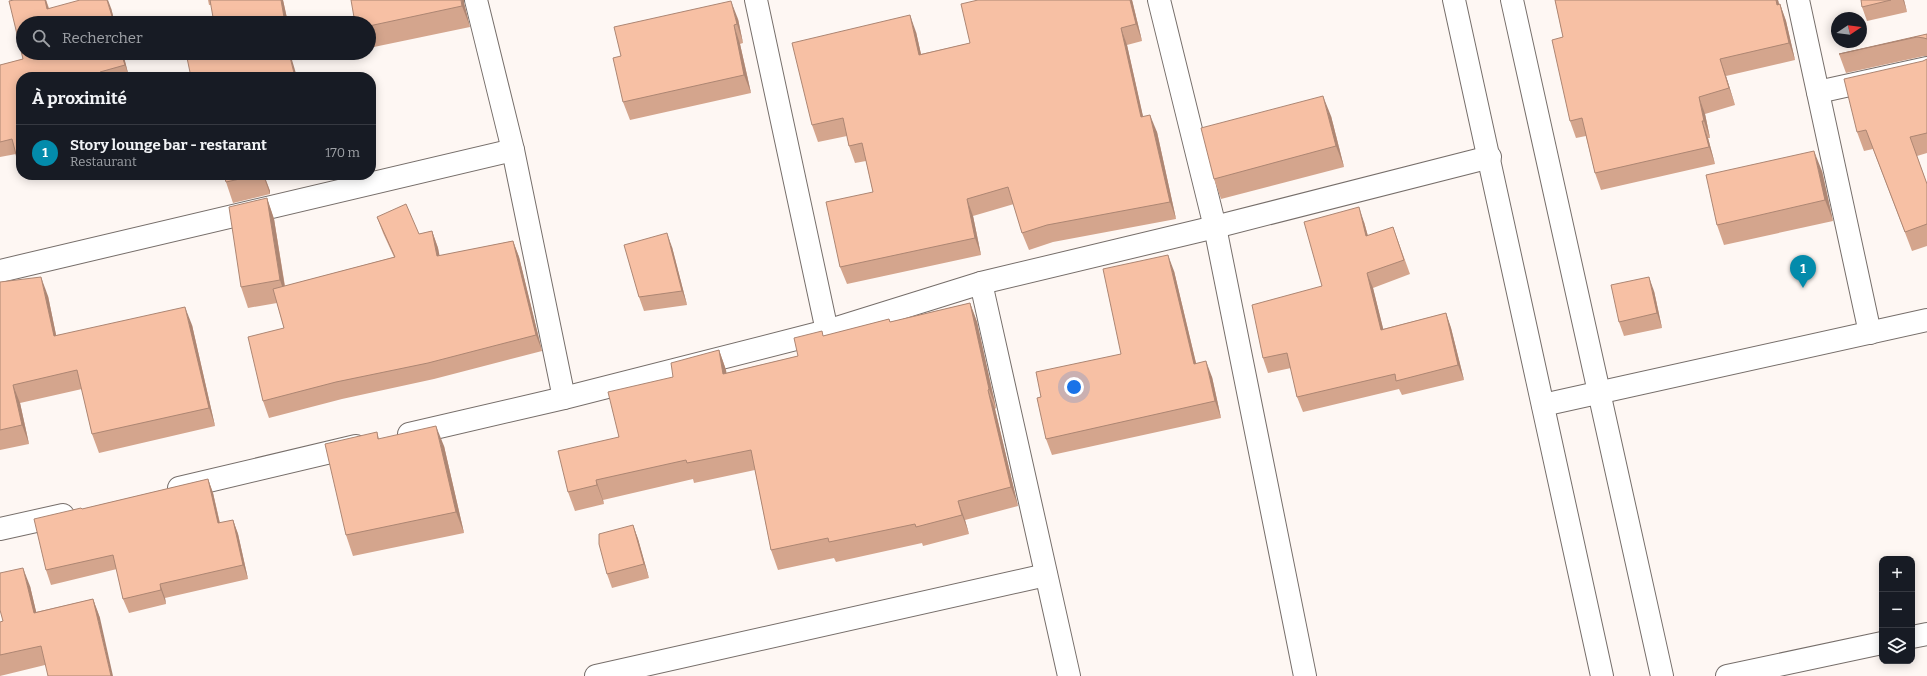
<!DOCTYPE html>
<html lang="fr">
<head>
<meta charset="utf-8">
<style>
	:root { --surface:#171b24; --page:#242831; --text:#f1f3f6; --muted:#9ea1a6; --line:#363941; --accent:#038bab }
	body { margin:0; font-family:Bitter,serif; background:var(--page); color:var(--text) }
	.controls { position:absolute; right:12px; bottom:12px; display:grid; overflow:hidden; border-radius:8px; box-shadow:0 2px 10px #0003 }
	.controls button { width:36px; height:36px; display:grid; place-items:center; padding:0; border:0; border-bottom:1px solid var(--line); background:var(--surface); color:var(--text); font:20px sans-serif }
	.compass { position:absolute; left:1831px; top:12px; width:36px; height:36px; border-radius:50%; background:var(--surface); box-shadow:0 2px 10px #0003; rotate:77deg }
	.you { position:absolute; left:1074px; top:387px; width:14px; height:14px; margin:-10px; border:3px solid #fff; border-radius:50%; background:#1a73e8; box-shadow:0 0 0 6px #1a73e833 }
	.badge { display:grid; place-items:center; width:26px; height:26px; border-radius:50%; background:var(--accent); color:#fff; font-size:13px; font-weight:700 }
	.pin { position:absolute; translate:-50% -33px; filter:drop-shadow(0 1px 2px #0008) }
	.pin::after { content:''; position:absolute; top:21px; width:14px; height:12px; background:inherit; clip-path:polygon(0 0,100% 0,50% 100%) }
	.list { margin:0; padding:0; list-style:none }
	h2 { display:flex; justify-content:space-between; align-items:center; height:52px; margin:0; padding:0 16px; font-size:17px }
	h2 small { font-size:13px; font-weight:400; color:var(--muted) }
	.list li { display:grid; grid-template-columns:26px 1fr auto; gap:12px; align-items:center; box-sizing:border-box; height:56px; padding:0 16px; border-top:1px solid var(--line) }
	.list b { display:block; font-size:15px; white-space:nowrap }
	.list p { margin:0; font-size:13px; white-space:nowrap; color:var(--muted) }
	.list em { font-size:13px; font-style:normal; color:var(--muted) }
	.icon { flex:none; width:22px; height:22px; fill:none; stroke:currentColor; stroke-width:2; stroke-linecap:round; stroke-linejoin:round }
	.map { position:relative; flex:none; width:1927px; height:676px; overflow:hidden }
	.search { position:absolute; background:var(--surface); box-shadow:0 2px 10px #0003; left:16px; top:16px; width:360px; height:44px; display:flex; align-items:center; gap:10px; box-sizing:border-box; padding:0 14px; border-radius:22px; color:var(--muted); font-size:15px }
	.panel { position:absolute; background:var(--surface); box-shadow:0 2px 10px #0003; left:16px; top:72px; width:360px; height:108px; border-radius:16px }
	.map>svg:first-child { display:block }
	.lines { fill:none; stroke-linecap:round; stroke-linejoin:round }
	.minor-casing { stroke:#766e6a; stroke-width:24 }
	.tertiary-casing { stroke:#766e6a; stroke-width:24 }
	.minor { stroke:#fff; stroke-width:22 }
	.tertiary { stroke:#fff; stroke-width:22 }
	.wall { fill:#d4a58d }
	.shaded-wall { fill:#ad8673 }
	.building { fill:#f7c0a4; stroke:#ad8673 }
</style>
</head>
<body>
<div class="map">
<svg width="1927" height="676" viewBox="0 0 1927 676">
	<rect width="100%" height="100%" fill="#fef7f3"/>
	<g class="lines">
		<defs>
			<g id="minor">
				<polyline points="476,0 513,150 564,398"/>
				<polyline points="756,0 827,331"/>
				<polyline points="1159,0 1215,227 1305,676"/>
				<polyline points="1798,0 1870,333"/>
				<polyline points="1818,92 1927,68"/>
				<polyline points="0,271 513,150"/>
				<polyline points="981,283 1069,676"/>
				<polyline points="1543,405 1927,320"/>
				<polyline points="409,434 564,398 827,331 981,283 1215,227 1490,157"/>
				<polyline points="179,488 356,446"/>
				<polyline points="0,529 63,515"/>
				<polyline points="1912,637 1927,634"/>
				<polyline points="596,676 1046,575"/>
				<polyline points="1727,676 1882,643"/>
			</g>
			<g id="tertiary">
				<polyline points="1454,0 1602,676"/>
				<polyline points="1512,0 1662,676"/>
			</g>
		</defs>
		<use href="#minor" class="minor-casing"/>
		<use href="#tertiary" class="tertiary-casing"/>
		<use href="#minor" class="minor"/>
		<use href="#tertiary" class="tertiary"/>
	</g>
	<g class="wall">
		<polygon points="14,0 46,0 49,8 111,8 129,77 21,77 21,170 16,154 0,157 0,65 23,59"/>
		<polygon points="208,0 283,0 288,23 211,5 209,5"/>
		<polygon points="1132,0 1142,41 1127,45 1143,117 1157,132 1176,219 1053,242 1029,250 1022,233 1014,204 973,216 981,255 847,284 840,267 873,192 866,161 855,163 849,146 847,136 818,142 812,125 916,32 921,54 970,43"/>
		<polygon points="1555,0 1778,0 1779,4 1780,4 1786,21 1795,60 1726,76 1735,105 1705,114 1710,138 1708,138 1715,164 1601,190 1595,173 1586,136 1576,138 1570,121 1563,37"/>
		<polygon points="1861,0 1904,0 1907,12 1867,21 1862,7"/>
		<polygon points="464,3 470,27 369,48 369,23"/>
		<polygon points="738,19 743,43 740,44 751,93 630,120 623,102"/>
		<polygon points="1927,34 1927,56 1924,56 1846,73 1839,54"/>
		<polygon points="1927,59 1927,153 1917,156 1927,184 1927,246 1912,251 1873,149 1864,151 1857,132 1923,61"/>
		<polygon points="1331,116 1344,167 1221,199 1214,179"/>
		<polygon points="1822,171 1833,221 1724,245 1717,225"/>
		<polygon points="242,175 264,175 270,191 270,194 233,203 226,182"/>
		<polygon points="267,198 274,219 285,286 394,257 383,233 377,217 419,234 432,231 438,248 439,256 513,241 519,257 542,351 434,379 342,399 269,418 263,401 284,328 277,303 248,308 241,287"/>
		<polygon points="1364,222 1368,236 1393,227 1410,274 1373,288 1383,329 1446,313 1451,328 1464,380 1402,395 1399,389 1303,412 1297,397 1291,368 1268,373 1263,358 1322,286"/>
		<polygon points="672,247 687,305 644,311 639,297"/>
		<polygon points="1174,271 1196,363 1212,377 1221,418 1052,455 1046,439 1041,397 1121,354"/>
		<polygon points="0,282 48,296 56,335 192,325 215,426 99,453 92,434 82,389 20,403 29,444 0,450"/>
		<polygon points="1654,291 1662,328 1624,336 1619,322"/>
		<polygon points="970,303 977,322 996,408 995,409 1018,506 965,520 969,534 923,546 922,543 836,562 834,558 778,570 771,550 755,470 694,483 693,479 603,500 604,504 575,511 568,492 673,377 719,350 726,370 726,373 798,356 824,336 889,319 890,322"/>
		<polygon points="377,432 379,439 444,446 464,533 353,556 346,535"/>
		<polygon points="208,479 213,493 220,523 233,520 238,534 248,579 165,598 166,604 129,613 123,599 117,569 51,585 46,570 82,509"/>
		<polygon points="633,525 638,539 649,578 612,588 607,574"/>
		<polygon points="30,586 36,612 93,599 100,618 45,665 0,676 0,622 3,621"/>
	</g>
	<g class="shaded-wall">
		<polygon points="45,0 46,0 48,7 52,23 47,9"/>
		<polygon points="107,0 108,0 111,8 115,23 114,23"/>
		<polygon points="281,0 283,0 288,23 285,23"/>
		<polygon points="461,0 464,0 464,3 470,27 462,6"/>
		<polygon points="1130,0 1132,0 1142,41 1136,24"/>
		<polygon points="1776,0 1778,0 1783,22 1777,5"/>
		<polygon points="1903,0 1904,0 1907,12"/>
		<polygon points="731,1 738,19 743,43 737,24"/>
		<polygon points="1780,4 1786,21 1795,60 1789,43"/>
		<polygon points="910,15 916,32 925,72 919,55"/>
		<polygon points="734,25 740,44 751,93 744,75"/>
		<polygon points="1121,28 1127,45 1147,134 1141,117"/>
		<polygon points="121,53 123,53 129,77"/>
		<polygon points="289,53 290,53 297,77 295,77"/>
		<polygon points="1720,59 1726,76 1735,105 1729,88"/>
		<polygon points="1323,96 1331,116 1344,167 1336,146"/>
		<polygon points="1699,97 1705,114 1710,138 1704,121"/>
		<polygon points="1150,115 1157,132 1176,219 1170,202"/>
		<polygon points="1702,121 1708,138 1715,164 1709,147"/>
		<polygon points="1814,151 1822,171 1833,221 1825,200"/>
		<polygon points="263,175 264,175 270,191 270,194"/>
		<polygon points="267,198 274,219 287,301 280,280"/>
		<polygon points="967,199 973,216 981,255 975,238"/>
		<polygon points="1359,207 1364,222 1372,251 1366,236"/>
		<polygon points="432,231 438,248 443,272 437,256"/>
		<polygon points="667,233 672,247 687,305 682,291"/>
		<polygon points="513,241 519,257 542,351 536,335"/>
		<polygon points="1168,255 1174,271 1200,380 1194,364"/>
		<polygon points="1367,273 1373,288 1387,344 1381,330"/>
		<polygon points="41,277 48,296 60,354 54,336"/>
		<polygon points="1649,277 1654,291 1662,328 1657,313"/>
		<polygon points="970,303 977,322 996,408 989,389"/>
		<polygon points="185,307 192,325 215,426 209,408"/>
		<polygon points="1446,313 1451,328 1464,380 1458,365"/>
		<polygon points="719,350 726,370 730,393 723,374"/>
		<polygon points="1206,361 1212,377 1221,418 1215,401"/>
		<polygon points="13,385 20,403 29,444 22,425"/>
		<polygon points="988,390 995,409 1018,506 1011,487"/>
		<polygon points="436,426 444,446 464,533 456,512"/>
		<polygon points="208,479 213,493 223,538 218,523"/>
		<polygon points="596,480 603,500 604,504 597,485"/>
		<polygon points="958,501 965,520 969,534 962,515"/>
		<polygon points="233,520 238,534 248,579 243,565"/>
		<polygon points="633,525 638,539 649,578 644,564"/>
		<polygon points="23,568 30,586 41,632 34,613"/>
		<polygon points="160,584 165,598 166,604 161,590"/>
		<polygon points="93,599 100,618 113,676 111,676"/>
	</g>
	<g class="building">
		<polygon points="14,0 45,0 47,9 80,0 107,0 114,23 23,23 23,53 121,53 125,65 100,72 101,75 92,77 21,77 21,156 17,158 12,139 0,142 0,65 23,59 9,1"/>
		<polygon points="210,0 281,0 285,23 214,23"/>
		<polygon points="351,0 461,0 462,6 369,26 369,23 355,23"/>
		<polygon points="978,0 1130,0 1136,24 1121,28 1141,117 1150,115 1170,202 1047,225 1022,233 1008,187 967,199 975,238 840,267 826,202 873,192 862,143 849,146 843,118 812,125 792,43 910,15 919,55 970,43 961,4"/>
		<polygon points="1555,0 1776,0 1777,5 1780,4 1789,43 1720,59 1729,88 1699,97 1704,121 1702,121 1709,147 1595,173 1582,118 1570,121 1552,40 1563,37"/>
		<polygon points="1861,0 1891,0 1862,7"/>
		<polygon points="731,1 737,24 734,25 744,75 623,102 613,58 621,56 614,27"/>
		<polygon points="1927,34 1927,39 1924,38 1917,37 1839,54"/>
		<polygon points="186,53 289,53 295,77 191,77"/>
		<polygon points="1927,59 1927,133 1910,137 1927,184 1927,224 1905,232 1866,130 1857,132 1844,79 1923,61"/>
		<polygon points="1323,96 1336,146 1214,179 1201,128"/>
		<polygon points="1814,151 1825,200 1717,225 1706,175"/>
		<polygon points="242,175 258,175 226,182 225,179"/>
		<polygon points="267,198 280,280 241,287 229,207"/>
		<polygon points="406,204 419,234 432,231 437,256 513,241 536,335 428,363 336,382 263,401 248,337 284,328 273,289 395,257 377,217"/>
		<polygon points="1359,207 1366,236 1393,227 1404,260 1367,273 1381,330 1446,313 1458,365 1396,381 1395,374 1297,397 1287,353 1263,358 1252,305 1322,286 1304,222"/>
		<polygon points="667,233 682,291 639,297 624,245"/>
		<polygon points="1168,255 1194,364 1206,361 1215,401 1046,439 1037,398 1041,397 1036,372 1121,354 1103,269"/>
		<polygon points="41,277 54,336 185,307 209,408 92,434 77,370 13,385 22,425 0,430 0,282"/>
		<polygon points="1649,277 1657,313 1619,322 1611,285"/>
		<polygon points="970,303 989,389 988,390 1011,487 958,501 962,515 916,527 915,524 829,542 828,538 771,550 751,450 687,463 686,460 596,480 597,485 568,492 558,451 619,437 608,392 673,377 671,363 719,350 723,374 798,356 794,338 822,331 823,336 889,319 890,322"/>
		<polygon points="436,426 456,512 346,535 325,444 377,432 378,439"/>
		<polygon points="208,479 218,523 233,520 243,565 160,584 161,590 123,599 113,555 46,570 34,519 81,508 82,509"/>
		<polygon points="633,525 644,564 607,574 599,544 599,534"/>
		<polygon points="23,568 34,613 93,599 111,676 48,676 41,646 0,655 0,622 3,621 0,610 0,573"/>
	</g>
</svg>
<div class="controls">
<button>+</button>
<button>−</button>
<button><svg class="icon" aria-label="layers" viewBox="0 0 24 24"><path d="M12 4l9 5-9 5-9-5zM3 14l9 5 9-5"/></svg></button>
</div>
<svg class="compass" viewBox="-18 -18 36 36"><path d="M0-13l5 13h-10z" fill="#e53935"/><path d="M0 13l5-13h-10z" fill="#9ea1a6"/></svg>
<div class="you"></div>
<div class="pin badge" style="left:1803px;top:288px">1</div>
<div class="search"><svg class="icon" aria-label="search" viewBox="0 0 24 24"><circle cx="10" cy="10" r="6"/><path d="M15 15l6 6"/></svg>Rechercher</div>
<section class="panel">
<h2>À proximité<small></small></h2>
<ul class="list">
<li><span class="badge">1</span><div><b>Story lounge bar - restarant</b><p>Restaurant</p></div><em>170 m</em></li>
</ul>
</section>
</div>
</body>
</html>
